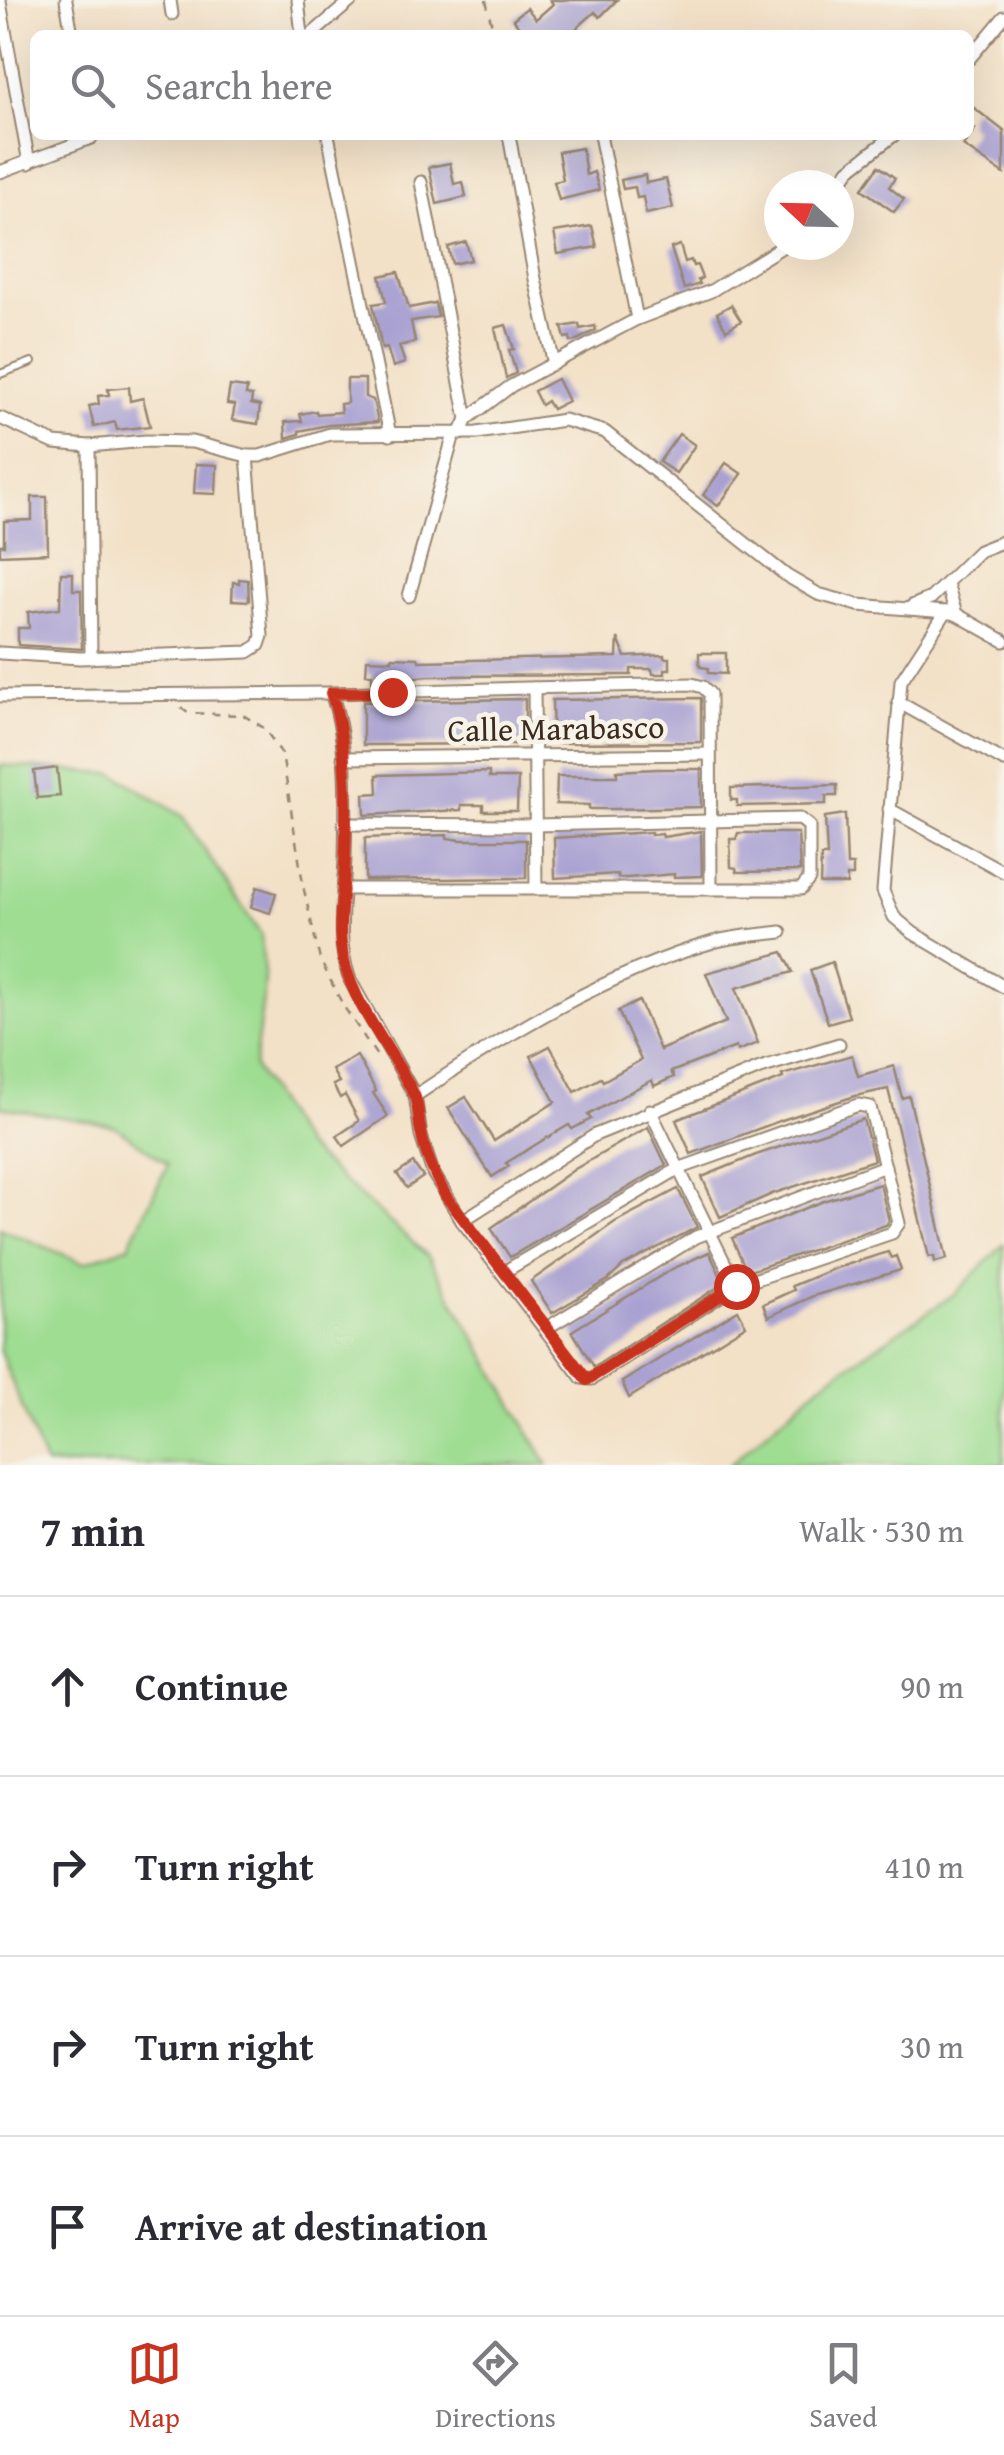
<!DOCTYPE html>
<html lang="en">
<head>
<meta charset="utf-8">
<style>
	:root { --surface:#fff; --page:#f2f2f3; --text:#2b2b33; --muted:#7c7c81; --line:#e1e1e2; --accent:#c8321e }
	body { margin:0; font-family:"Gentium Book Plus",serif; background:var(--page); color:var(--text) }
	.compass { position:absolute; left:764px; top:170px; width:90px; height:90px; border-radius:50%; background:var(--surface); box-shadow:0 10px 40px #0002; rotate:292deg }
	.stop { position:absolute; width:30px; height:30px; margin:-22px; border:8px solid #c8321e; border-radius:50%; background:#fff }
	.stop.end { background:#c8321e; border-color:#fff; box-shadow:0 2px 10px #0008 }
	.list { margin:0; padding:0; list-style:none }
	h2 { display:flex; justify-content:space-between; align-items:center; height:130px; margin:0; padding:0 40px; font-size:42px }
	h2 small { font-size:32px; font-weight:400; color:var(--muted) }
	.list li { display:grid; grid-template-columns:65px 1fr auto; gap:30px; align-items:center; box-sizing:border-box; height:180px; padding:0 40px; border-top:2px solid var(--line) }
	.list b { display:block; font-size:38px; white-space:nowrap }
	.list em { font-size:32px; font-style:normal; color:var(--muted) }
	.icon { flex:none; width:55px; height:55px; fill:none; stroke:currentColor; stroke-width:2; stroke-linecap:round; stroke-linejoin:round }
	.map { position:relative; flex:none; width:1004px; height:1465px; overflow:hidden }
	.search { position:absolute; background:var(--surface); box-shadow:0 10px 40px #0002; left:30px; right:30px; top:30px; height:110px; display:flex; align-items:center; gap:25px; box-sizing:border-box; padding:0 35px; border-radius:15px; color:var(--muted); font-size:38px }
	.sheet { height:850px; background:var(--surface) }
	nav { display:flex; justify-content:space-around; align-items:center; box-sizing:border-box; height:140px; border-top:2px solid var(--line); background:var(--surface); font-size:28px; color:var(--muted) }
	nav a { display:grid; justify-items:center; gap:5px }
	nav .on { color:var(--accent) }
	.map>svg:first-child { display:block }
	.green { fill:#9edd92; stroke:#6c8458; stroke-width:2.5 }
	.building { fill:#a9a1d2 }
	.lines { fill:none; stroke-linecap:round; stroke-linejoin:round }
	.lane-casing { stroke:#978672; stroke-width:10 }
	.street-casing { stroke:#978672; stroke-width:15 }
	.path { stroke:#978672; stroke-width:2.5; stroke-dasharray:8 8; stroke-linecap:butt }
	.lane { stroke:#fff; stroke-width:6 }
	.street { stroke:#fff; stroke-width:11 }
	.route { stroke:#c8321e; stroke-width:12 }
	.labels { text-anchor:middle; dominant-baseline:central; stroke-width:9; stroke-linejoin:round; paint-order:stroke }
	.street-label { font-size:32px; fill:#3b2a1e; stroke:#f7f3e8 }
</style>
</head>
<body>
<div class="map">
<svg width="1004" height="1465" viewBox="0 0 1004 1465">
	<rect width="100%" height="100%" fill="#f7f3e8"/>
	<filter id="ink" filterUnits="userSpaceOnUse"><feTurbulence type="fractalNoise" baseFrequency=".01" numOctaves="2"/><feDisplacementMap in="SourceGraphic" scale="20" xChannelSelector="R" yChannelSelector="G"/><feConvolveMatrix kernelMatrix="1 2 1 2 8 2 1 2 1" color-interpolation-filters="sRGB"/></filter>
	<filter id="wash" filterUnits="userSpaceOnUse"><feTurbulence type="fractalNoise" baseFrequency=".0048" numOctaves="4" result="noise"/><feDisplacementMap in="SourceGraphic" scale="40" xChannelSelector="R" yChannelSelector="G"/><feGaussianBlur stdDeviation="2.25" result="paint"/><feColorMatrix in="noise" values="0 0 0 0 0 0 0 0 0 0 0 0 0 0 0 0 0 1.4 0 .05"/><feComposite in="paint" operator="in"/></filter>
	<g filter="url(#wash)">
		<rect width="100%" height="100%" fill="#f3e1c7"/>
		<g class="green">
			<polygon points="0,765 115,774 182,816 261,935 265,984 254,1067 304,1146 428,1256 548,1465 45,1465 0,1352 0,1228 84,1263 129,1246 168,1164 114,1126 0,1107"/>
			<polygon points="1004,1244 1004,1465 729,1465 821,1384 956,1293"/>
		</g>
		<g id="blocks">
			<g class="building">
				<polygon points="550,0 617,0 600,17 595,12 569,35 526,35 513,19 527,8 536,19 553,4"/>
				<polygon points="974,108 1004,131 1004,174 963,146 975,129 969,125 969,115"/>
				<polygon points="582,148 586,175 594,172 599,190 559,200 554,182 563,180 558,152"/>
				<polygon points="450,163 454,184 463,182 466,197 437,204 429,167"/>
				<polygon points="879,166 895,178 889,187 904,199 894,212 862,189"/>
				<polygon points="645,175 646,183 666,179 673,208 646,214 643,197 637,198 635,187 623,189 621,180"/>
				<polygon points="592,226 597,247 558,254 554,232"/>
				<polygon points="466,242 471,260 452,264 448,247"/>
				<polygon points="680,245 685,262 691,260 693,266 697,265 702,278 698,280 700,284 684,289 671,248"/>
				<polygon points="398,272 409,308 435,303 438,317 411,321 415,342 399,346 405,363 393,367 387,348 382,349 373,304 386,302 380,276"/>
				<polygon points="731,305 741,321 726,330 717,313"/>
				<polygon points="579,324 580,329 595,326 596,330 575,341 571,342 570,337 565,338 562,327"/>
				<polygon points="506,325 514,349 509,350 516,373 506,378 495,328"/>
				<polygon points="347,379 365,379 365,397 373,400 378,422 328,425 299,431 299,434 286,438 285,422 302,421 300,414 316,411 317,414 341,412 340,404 347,403"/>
				<polygon points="557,379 568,401 552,409 547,401 541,405 534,391"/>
				<polygon points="230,386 247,388 246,395 252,396 251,404 260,406 258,424 232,420 235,405 227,404"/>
				<polygon points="129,387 130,401 143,398 150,426 117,430 115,422 94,427 89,406 99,404 98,396 109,395 108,389"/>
				<polygon points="679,434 695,445 676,473 659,462"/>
				<polygon points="726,463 742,474 718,506 703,495"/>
				<polygon points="196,464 217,465 216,494 194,493"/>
				<polygon points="32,497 47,497 48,553 0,555 0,545 4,545 4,521 32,520"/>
				<polygon points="61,573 73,573 73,590 81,590 82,649 18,645 18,628 29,628 28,612 60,608"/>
				<polygon points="239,579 248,580 249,601 232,600 233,582 239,583"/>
				<polygon points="618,638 625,657 664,655 664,658 670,658 670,669 665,669 665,674 653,674 652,669 631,669 631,675 624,675 429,676 407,678 407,681 372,682 372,674 366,674 367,659 392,660 392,657 418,658 419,661 617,657"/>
				<polygon points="699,653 726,653 726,674 708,673 708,668 701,667 699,662"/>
				<polygon points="701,698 701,742 553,743 552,700"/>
				<polygon points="525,699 525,744 363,745 363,702"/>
				<polygon points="57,768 60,796 37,798 34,771"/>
				<polygon points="657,769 701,769 701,807 611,809 589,809 589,805 556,804 557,776 617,776 617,771"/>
				<polygon points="489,772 489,778 518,778 517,811 483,811 483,805 461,805 461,810 365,815 364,794 378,793 377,775"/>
				<polygon points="837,785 837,796 826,796 826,804 737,806 737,800 731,800 731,788"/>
				<polygon points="845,814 847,865 853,865 853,876 847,876 847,884 820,884 821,856 827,856 825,817"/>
				<polygon points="701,831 702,876 674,877 674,874 627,878 618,878 618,874 555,878 554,838 651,832 651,835 662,834 663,837"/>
				<polygon points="738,833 798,833 800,871 737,872 736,868 731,867 730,839 736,839"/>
				<polygon points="447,835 447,838 461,840 526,840 526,878 365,880 365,838"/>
				<polygon points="257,887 276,893 270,913 251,907"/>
				<polygon points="783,952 793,972 736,988 758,1043 737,1051 736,1047 671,1072 674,1077 654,1086 652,1080 588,1115 591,1119 572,1129 569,1125 540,1142 506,1163 509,1166 492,1177 448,1108 466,1097 494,1141 555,1102 531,1056 550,1046 575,1092 601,1078 603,1081 641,1060 618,1011 639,1001 660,1050 726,1022 706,973"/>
				<polygon points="832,962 849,1017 828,1023 810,970"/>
				<polygon points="852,1055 858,1076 894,1066 902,1098 909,1096 947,1259 935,1262 934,1256 929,1257 888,1089 855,1096 782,1120 691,1154 676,1120 783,1078 782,1075"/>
				<polygon points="357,1056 376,1091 373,1093 388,1116 344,1146 337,1136 359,1121 345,1095 340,1098 333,1085 339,1082 332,1070"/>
				<polygon points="863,1119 874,1160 772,1194 720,1217 702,1177 756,1155"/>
				<polygon points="648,1127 666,1165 510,1257 491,1228 575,1169"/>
				<polygon points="413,1163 423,1177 407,1188 397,1174"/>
				<polygon points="880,1184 889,1221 886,1225 747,1272 732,1238 826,1200"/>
				<polygon points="678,1189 697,1227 623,1266 608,1280 552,1313 531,1281 615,1222"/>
				<polygon points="709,1252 724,1283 594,1367 572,1331 672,1269"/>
				<polygon points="888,1252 891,1258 896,1256 901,1270 813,1296 768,1317 763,1304 794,1290 792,1286 833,1269"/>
				<polygon points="738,1310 746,1325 629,1398 622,1382"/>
			</g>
		</g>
	</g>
	<g filter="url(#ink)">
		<use href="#blocks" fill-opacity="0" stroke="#978672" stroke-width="2.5"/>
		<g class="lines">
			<defs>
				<polyline id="lane" points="0,374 32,362"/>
				<g id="street">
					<polyline points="66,0 72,35"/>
					<polyline points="170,0 172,14"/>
					<polyline points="298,0 302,35"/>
					<polyline points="0,2 29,163"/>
					<polyline points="311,35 352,0"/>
					<polyline points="969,59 1004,17"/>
					<polyline points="328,135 390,435"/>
					<polyline points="509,135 535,279 554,364"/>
					<polyline points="600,135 637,319"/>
					<polyline points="0,172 91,138 91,135"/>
					<polyline points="421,182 467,419"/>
					<polyline points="839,186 849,170 894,135"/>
					<polyline points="0,418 54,443 89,446 146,441 192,442 247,456 260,456 330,434 477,433 564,420 605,432 787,576 818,594 858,605 946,612"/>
					<polyline points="460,434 467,419 511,386 637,319 711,291 785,245"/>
					<polyline points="89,446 91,658"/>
					<polyline points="947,584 956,614 946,612 901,681 883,891 894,917 913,933 1004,987"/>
					<polyline points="409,596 454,434"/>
					<polyline points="912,606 931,598 979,551 1004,541"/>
					<polyline points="956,614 1004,641"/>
					<polyline points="0,653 80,658 248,652 259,645 262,636 247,456"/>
					<polyline points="534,688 536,889"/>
					<path d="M331,693C349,742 346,805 345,857C344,900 335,938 350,980L415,1096L421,1136L433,1173L462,1221L582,1378L592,1379L736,1286L892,1233L899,1223L870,1107L858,1105L678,1169L502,1273"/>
					<polyline points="0,696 331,693 692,684 703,687 710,694 711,889"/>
					<polyline points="898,702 1004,761"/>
					<polyline points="343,758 710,754"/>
					<polyline points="889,809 1004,872"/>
					<polyline points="343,889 801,889 809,879 809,826 800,819 535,825 344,824"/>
					<path d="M415,1096C507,1034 605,974 713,942C734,936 758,935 781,932"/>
					<polyline points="650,1110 736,1286"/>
					<polyline points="462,1221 595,1135 760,1068 839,1044"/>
					<polyline points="545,1329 696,1237 885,1166"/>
				</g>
			</defs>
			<use href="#lane" class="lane-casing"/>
			<use href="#street" class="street-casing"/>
			<g class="path">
				<polyline points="486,0 494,35"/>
				<polyline points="181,708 188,713 243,715 264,728 282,754 304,890 320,960 344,1007 377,1056"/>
			</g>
			<use href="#lane" class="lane"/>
			<use href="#street" class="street"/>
		</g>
	</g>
	<g class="lines" filter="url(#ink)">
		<path class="route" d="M392,692L331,693C348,740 347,811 345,860C344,889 338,916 341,944C346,999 391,1046 414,1095C419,1105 418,1121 421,1132C425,1155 435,1176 446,1196L587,1380L736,1286"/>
	</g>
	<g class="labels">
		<g class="street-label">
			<text transform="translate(556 728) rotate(-1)">Calle Marabasco</text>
		</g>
	</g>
</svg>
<svg class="compass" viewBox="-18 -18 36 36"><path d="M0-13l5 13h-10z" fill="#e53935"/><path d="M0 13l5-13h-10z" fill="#7c7c81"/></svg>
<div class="stop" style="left:736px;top:1286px"></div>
<div class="stop end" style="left:392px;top:692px"></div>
<div class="search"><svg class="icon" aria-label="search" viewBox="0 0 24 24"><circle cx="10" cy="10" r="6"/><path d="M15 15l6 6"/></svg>Search here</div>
</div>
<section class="sheet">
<h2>7 min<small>Walk · 530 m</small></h2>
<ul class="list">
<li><svg class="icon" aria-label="ahead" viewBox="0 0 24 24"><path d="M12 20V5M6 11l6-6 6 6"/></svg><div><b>Continue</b></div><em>90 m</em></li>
<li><svg class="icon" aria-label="right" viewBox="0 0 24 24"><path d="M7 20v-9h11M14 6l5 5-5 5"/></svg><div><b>Turn right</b></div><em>410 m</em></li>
<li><svg class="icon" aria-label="right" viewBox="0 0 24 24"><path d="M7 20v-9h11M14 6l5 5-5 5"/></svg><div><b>Turn right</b></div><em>30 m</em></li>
<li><svg class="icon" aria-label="arrive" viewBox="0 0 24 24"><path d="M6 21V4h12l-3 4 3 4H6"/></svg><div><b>Arrive at destination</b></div></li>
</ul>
</section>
<nav>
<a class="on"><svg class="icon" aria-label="map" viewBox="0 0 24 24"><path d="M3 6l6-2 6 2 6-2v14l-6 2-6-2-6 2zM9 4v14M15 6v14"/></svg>Map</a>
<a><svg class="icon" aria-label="directions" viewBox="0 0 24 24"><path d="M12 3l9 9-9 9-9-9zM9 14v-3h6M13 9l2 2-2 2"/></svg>Directions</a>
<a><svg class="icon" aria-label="saved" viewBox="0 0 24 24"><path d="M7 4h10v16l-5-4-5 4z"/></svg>Saved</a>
</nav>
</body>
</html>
